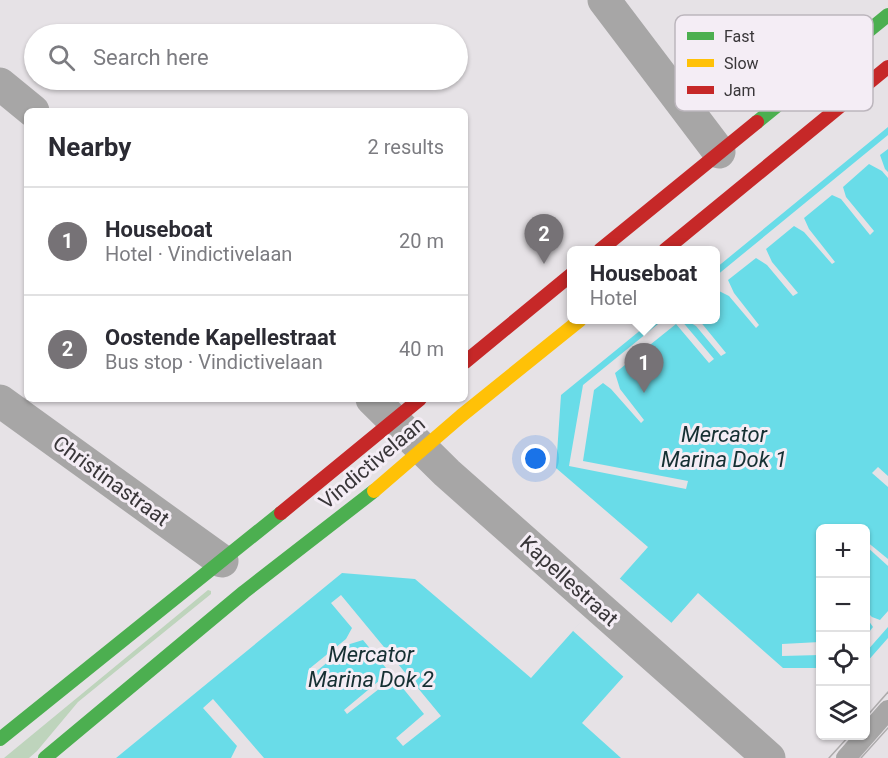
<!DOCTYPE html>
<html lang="en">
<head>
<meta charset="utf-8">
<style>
	:root { --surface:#fff; --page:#f2f2f3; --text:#2b2b33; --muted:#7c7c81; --line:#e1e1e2; --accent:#767276 }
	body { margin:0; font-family:Roboto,sans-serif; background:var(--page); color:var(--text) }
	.controls { position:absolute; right:18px; bottom:18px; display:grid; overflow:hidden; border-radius:9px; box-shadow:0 2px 4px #0004 }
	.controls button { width:54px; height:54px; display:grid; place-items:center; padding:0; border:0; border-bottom:2px solid var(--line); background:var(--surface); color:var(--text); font:30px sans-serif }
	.you { position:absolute; left:536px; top:459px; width:21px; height:21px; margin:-15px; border:4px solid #fff; border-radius:50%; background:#1a73e8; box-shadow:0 0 0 9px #1a73e833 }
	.badge { display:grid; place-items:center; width:39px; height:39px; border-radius:50%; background:var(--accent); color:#fff; font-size:20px; font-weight:700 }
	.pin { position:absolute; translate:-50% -50px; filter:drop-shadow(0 2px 3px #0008) }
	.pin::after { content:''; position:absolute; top:32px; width:21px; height:18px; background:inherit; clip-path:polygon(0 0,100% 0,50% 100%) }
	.popup { position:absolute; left:567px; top:246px; width:153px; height:78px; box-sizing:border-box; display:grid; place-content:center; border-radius:9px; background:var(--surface); filter:drop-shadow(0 2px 4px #0005); font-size:20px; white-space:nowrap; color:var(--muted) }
	.popup b { font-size:22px; color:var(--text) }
	.popup::after { content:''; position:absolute; left:50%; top:100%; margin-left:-12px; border:12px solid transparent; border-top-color:var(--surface) }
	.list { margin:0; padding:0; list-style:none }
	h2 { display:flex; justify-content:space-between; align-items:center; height:78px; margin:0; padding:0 24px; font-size:26px }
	h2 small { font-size:20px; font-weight:400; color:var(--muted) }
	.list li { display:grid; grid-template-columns:39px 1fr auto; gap:18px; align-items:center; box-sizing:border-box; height:108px; padding:0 24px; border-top:2px solid var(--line) }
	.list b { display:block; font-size:22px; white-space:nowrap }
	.list p { margin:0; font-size:20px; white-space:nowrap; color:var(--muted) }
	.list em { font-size:20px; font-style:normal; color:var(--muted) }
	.icon { flex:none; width:33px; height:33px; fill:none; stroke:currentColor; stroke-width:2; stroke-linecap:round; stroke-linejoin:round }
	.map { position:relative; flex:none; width:888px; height:758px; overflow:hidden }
	.search { position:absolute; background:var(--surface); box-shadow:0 2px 4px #0004; left:24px; top:24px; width:444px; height:66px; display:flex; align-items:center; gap:15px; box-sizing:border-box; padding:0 21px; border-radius:33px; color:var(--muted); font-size:22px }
	.panel { position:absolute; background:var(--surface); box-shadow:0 2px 4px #0004; left:24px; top:108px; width:444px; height:294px; border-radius:9px }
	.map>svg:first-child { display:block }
	.green { fill:#bed4bc }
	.water { fill:#69dce8 }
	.pier { fill:#e6e2e6 }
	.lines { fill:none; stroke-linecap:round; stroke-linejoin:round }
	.lane { stroke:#a7a6a6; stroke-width:20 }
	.street { stroke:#a7a6a6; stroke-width:33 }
	.fast { stroke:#4caf50; stroke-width:14 }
	.slow { stroke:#ffc107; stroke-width:14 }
	.jam { stroke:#c62828; stroke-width:14 }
	.tram { stroke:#adabac; stroke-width:1.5 }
	.labels { text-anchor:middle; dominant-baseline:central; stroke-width:6; stroke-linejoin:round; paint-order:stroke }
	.street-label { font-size:21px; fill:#393639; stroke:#f4edf5 }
	.water-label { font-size:22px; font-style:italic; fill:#163033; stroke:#f4edf5 }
	.key { fill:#f4edf5; stroke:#bcb6bd; stroke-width:1.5 }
	.key-label { font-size:16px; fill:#393639 }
</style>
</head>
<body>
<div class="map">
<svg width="888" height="758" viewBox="0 0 888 758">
	<rect width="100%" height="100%" fill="#e6e2e6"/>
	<polygon class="green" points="208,590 211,591 211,594 78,702 37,751 29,758 4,758"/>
	<polygon class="water" points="888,127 888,638 866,663 866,528 820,528 820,668 783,668 698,593 582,723 621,758 116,758 342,573 415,579 531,678 648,547 556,468 561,395 653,320 716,320 716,268"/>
	<g class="pier">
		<polygon points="888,135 888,149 880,155 885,169 888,172 888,178 882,171 869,164 843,187 846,197 874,231 870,235 841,199 832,195 804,218 809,229 835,262 832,264 804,232 794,226 766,249 772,262 798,293 793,296 767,265 756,258 728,280 734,293 759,325 756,328 729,296 717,290 716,290 716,276"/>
		<polygon points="663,320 681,320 714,359 709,363 676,324 615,373 620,389 644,420 641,423 611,389 603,383 594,390 583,461 688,481 686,489 569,466 583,385"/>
		<polygon points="686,320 699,320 726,353 721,356 696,326"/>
		<polygon points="878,467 888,476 888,487 872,473"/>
		<polygon points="866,541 888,559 888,566 866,546"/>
		<polygon points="618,577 674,625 626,679 572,630 574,629 617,580"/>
		<polygon points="341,595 441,716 403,746 396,738 424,714 397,681 384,685 347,714 344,710 380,680 386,668 363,640 350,644 313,674 309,669 346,639 352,628 331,603"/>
		<polygon points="866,611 872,617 880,620 888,611 888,627 866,652 866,636 873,627 866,617"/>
		<polygon points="820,642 820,655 782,656 782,644"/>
		<polygon points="213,699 264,758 231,758 237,746 203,708"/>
	</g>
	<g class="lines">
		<polyline class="lane" points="846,758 888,710"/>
		<g class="street">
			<polyline points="604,0 719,152"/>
			<polyline points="0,84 33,111"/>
			<polyline points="372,399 447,473 769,758"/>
			<polyline points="0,401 222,561"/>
		</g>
		<g class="fast">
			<polyline points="757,122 888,15"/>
			<polyline points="0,739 281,513"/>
			<polyline points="45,758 244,592 374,491"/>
		</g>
		<polyline class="slow" points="374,491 461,416 580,320"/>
		<g class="jam">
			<polyline points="600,250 757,122"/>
			<polyline points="665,250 888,67"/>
			<polyline points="465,362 572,274"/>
			<polyline points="281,513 420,399"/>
		</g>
		<g class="tram">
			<polyline points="866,717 888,692"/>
			<polyline points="829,758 849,736"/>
			<polyline points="861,758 888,728"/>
		</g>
	</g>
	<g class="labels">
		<g class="street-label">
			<text transform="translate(372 463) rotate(-40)">Vindictivelaan</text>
			<text transform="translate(111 481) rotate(36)">Christinastraat</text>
			<text transform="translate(569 581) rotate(42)">Kapellestraat</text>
		</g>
		<g class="water-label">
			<text x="724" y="434">Mercator<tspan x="724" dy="25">Marina Dok 1</tspan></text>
			<text x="371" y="654">Mercator<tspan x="371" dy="25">Marina Dok 2</tspan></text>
		</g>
	</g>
	<rect x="675" y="15" width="198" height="96" rx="9" class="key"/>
	<rect x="687" y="32" width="27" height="8" fill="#4caf50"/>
	<rect x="687" y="59" width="27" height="8" fill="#ffc107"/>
	<rect x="687" y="86" width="27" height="8" fill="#c62828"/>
	<g class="key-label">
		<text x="724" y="42">Fast</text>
		<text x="724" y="69">Slow</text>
		<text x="724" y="96">Jam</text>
	</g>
</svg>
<div class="controls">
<button>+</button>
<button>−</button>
<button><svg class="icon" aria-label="locate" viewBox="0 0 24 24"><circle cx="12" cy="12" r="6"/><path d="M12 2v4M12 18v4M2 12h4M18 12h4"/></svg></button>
<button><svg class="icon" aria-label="layers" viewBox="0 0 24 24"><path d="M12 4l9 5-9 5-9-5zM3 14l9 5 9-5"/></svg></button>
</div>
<div class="you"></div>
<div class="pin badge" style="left:644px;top:393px">1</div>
<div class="popup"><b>Houseboat</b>Hotel</div>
<div class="pin badge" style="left:544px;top:264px">2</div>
<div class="search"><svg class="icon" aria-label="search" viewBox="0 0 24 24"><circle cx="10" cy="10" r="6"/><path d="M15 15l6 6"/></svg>Search here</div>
<section class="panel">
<h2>Nearby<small>2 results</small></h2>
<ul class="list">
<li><span class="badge">1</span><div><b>Houseboat</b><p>Hotel · Vindictivelaan</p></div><em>20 m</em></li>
<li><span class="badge">2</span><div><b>Oostende Kapellestraat</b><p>Bus stop · Vindictivelaan</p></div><em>40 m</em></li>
</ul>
</section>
</div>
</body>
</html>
